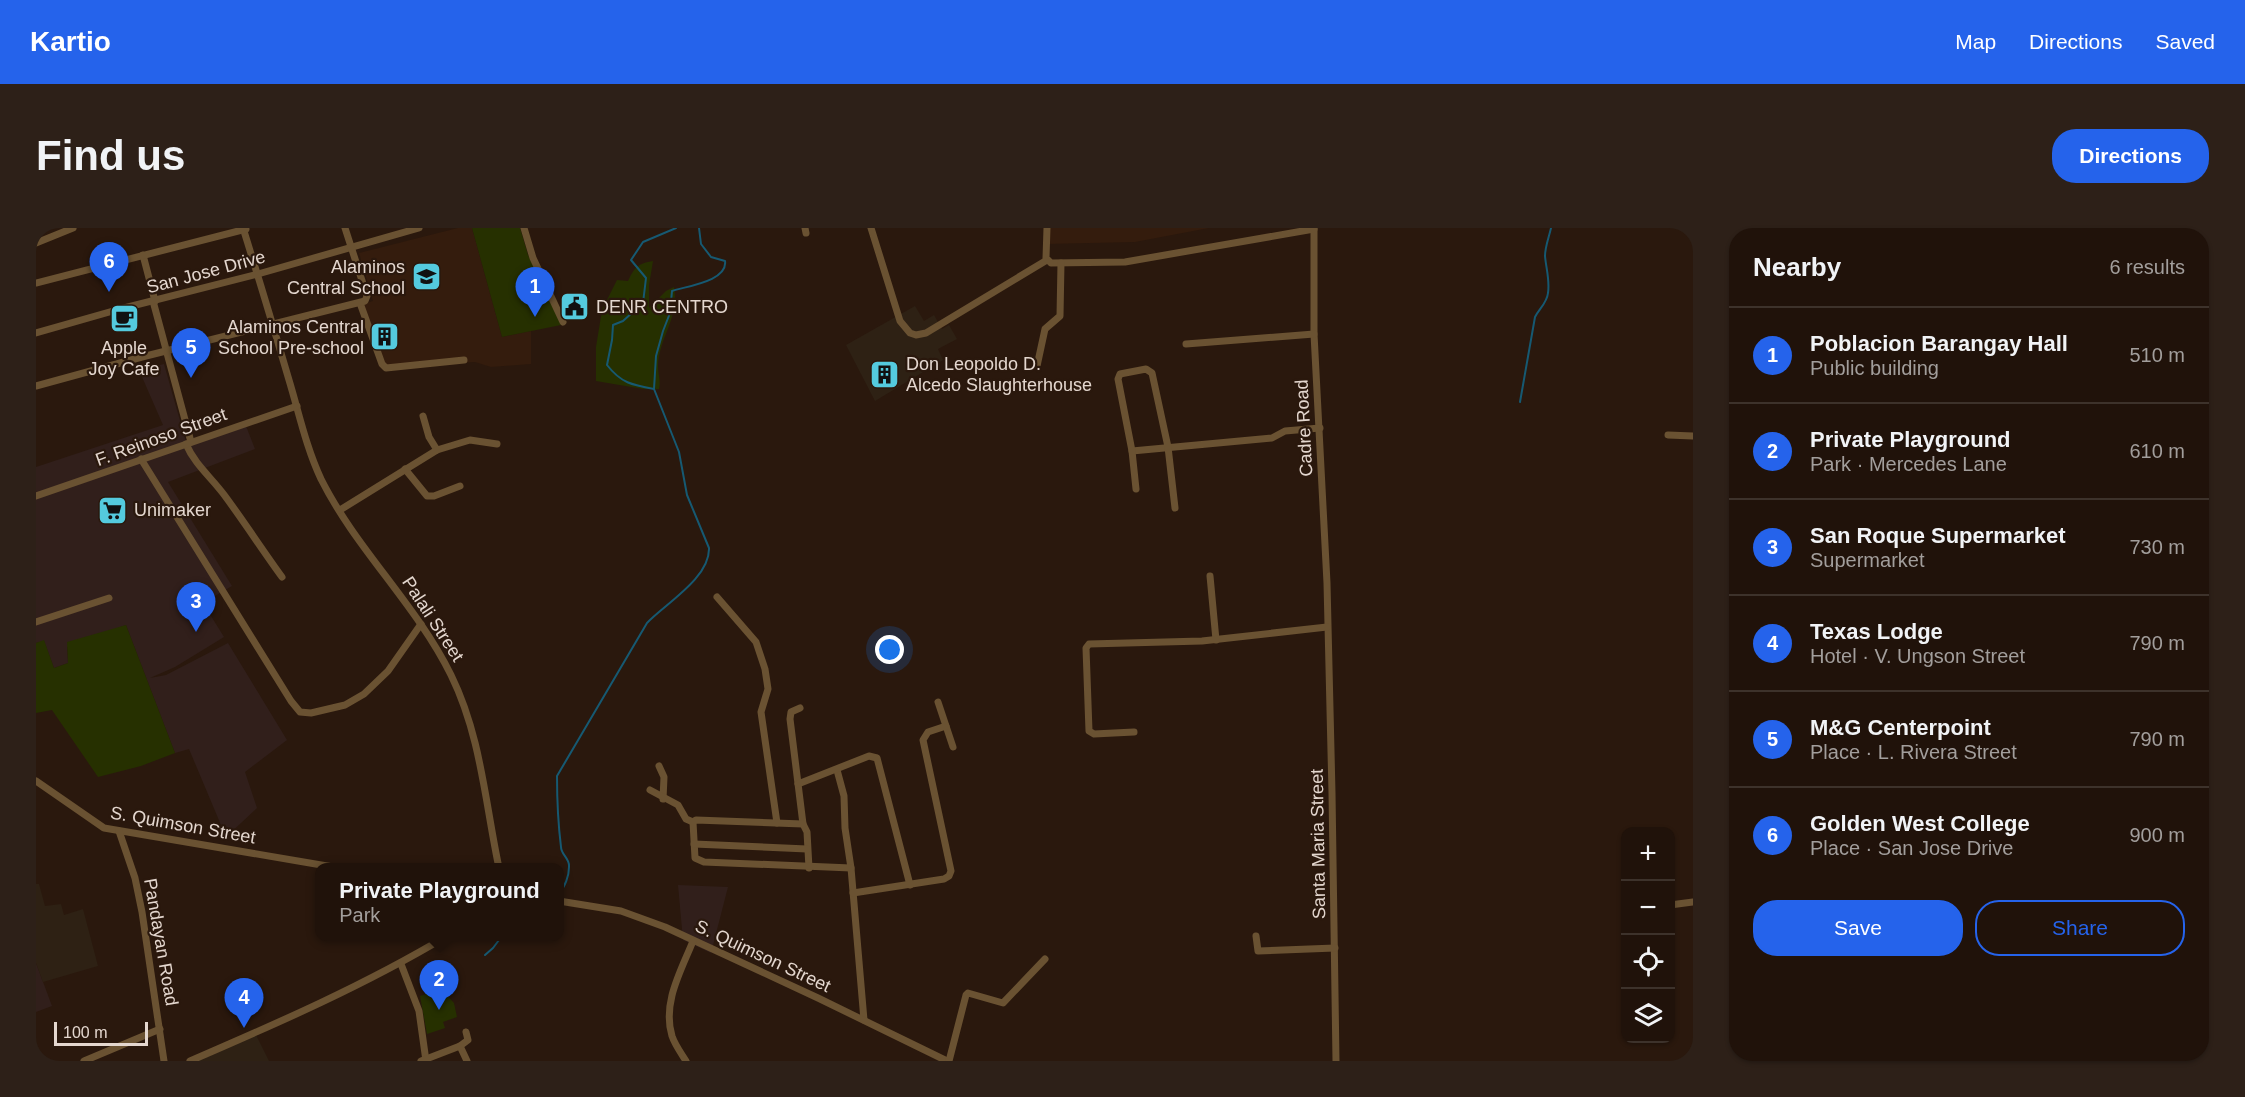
<!DOCTYPE html>
<html lang="en">
<head>
<meta charset="utf-8">
<style>
	:root { --surface:#20120a; --page:#2d2018; --text:#f1f3f6; --muted:#a29e9c; --line:#3d322b; --accent:#2563eb }
	body { margin:0; font-family:Helvetica,sans-serif; background:var(--page); color:var(--text) }
	.controls { position:absolute; right:18px; bottom:18px; display:grid; overflow:hidden; border-radius:12px; box-shadow:0 2px 4px #0004 }
	.controls button { width:54px; height:54px; display:grid; place-items:center; padding:0; border:0; border-bottom:2px solid var(--line); background:var(--surface); color:var(--text); font:30px sans-serif }
	.scale { position:absolute; left:18px; bottom:15px; width:94px; box-sizing:border-box; padding-left:6px; border:3px solid #e4d7cf; border-top:0; font-size:16px; line-height:21px; white-space:nowrap; color:#e4d7cf; -webkit-text-stroke:4px #2a180d; paint-order:stroke }
	.you { position:absolute; left:854px; top:422px; width:21px; height:21px; margin:-15px; border:4px solid #fff; border-radius:50%; background:#1a73e8; box-shadow:0 0 0 9px #1a73e833 }
	.badge { display:grid; place-items:center; width:39px; height:39px; border-radius:50%; background:var(--accent); color:#fff; font-size:20px; font-weight:700 }
	.pin { position:absolute; translate:-50% -50px; filter:drop-shadow(0 2px 3px #0008) }
	.pin::after { content:''; position:absolute; top:32px; width:21px; height:18px; background:inherit; clip-path:polygon(0 0,100% 0,50% 100%) }
	.popup { position:absolute; left:279px; top:635px; width:249px; height:78px; box-sizing:border-box; display:grid; place-content:center; border-radius:12px; background:var(--surface); filter:drop-shadow(0 2px 4px #0005); font-size:20px; white-space:nowrap; color:var(--muted) }
	.popup b { font-size:22px; color:var(--text) }
	.popup::after { content:''; position:absolute; left:50%; top:100%; margin-left:-12px; border:12px solid transparent; border-top-color:var(--surface) }
	.list { margin:0; padding:0; list-style:none }
	h2 { display:flex; justify-content:space-between; align-items:center; height:78px; margin:0; padding:0 24px; font-size:26px }
	h2 small { font-size:20px; font-weight:400; color:var(--muted) }
	.list li { display:grid; grid-template-columns:39px 1fr auto; gap:18px; align-items:center; box-sizing:border-box; height:96px; padding:0 24px; border-top:2px solid var(--line) }
	.list b { display:block; font-size:22px; white-space:nowrap }
	.list p { margin:0; font-size:20px; white-space:nowrap; color:var(--muted) }
	.list em { font-size:20px; font-style:normal; color:var(--muted) }
	.actions { display:flex; gap:12px; padding:18px 24px }
	.actions a { flex:1; padding:14px 0; border:2px solid var(--accent); border-radius:24px; text-align:center; font-size:21px; color:var(--accent) }
	.actions .main { background:var(--accent); color:#fff }
	.icon { flex:none; width:33px; height:33px; fill:none; stroke:currentColor; stroke-width:2; stroke-linecap:round; stroke-linejoin:round }
	.map { position:relative; flex:none; width:1657px; height:833px; overflow:hidden; border-radius:24px }
	header { display:flex; align-items:center; gap:36px; box-sizing:border-box; height:84px; padding:0 30px; background:var(--accent); color:#fff }
	header strong { font-size:28px }
	nav { display:flex; gap:33px; margin-inline-start:auto; font-size:21px }
	.intro { display:flex; align-items:center; justify-content:space-between; box-sizing:border-box; height:144px; padding:0 36px }
	h1 { margin:0; font-size:42px }
	.button { padding:15px 27px; border-radius:24px; background:var(--accent); color:#fff; font-size:21px; font-weight:700 }
	main { display:flex; gap:36px; padding:0 36px }
	aside { flex:1; background:var(--surface); border-radius:24px; box-shadow:0 2px 4px #0004 }
	.map>svg:first-child { display:block }
	.commercial { fill:#311f1b }
	.industrial { fill:#2e2114 }
	.built { fill:#341c0d }
	.green { fill:#263000 }
	.lines { fill:none; stroke-linecap:round; stroke-linejoin:round }
	.stream { stroke:#165972; stroke-width:2 }
	.minor { stroke:#6a5232; stroke-width:7 }
	.labels { text-anchor:middle; dominant-baseline:central; stroke-width:4.5; stroke-linejoin:round; paint-order:stroke }
	.poi-label { font-size:18px; fill:#e4d7cf; stroke:#2a180d; text-anchor:start }
	.street-label { font-size:18px; fill:#e4d7cf; stroke:#2a180d }
</style>
</head>
<body>
<header>
<strong>Kartio</strong>
<nav><a>Map</a><a>Directions</a><a>Saved</a></nav>
</header>
<div class="intro"><h1>Find us</h1><a class="button">Directions</a></div>
<main>
<div class="map">
<svg width="1657" height="833" viewBox="0 0 1657 833">
	<rect width="100%" height="100%" fill="#2a180d"/>
	<g class="commercial">
		<polygon points="128,136 150,214 0,265 0,239 127,197 103,142"/>
		<polygon points="210,198 219,221 132,254 196,358 167,375 188,409 139,439 114,450 130,447 192,415 251,512 209,544 221,580 190,609 153,521 139,525 90,397 31,419 32,435 18,440 8,413 0,415 0,268"/>
		<polygon points="642,657 692,659 675,725 647,712"/>
		<polygon points="0,735 16,778 0,784"/>
	</g>
	<g class="industrial">
		<polygon points="879,78 888,93 898,87 906,101 913,97 921,111 902,121 907,132 839,173 810,117"/>
		<polygon points="0,656 3,656 9,678 25,676 28,687 47,681 62,738 7,754 0,735"/>
		<polygon points="220,807 233,833 161,833"/>
	</g>
	<g class="built">
		<polygon points="422,0 436,0 466,109 495,103 495,136 455,139 439,134 388,137 351,142 325,77 337,73 323,25"/>
		<polygon points="1010,0 1173,0 1099,14 1009,16"/>
	</g>
	<g class="green">
		<polygon points="436,0 484,0 492,27 525,97 466,109"/>
		<path d="M617,33L613,57V80L630,63L638,59C644,89 623,109 622,138C622,146 625,153 623,161H607L560,153V119L566,82L581,52L592,53C598,40 602,35 617,33Z"/>
		<polygon points="90,397 139,525 105,538 62,549 16,482 0,485 0,415 8,412 18,440 32,435 31,414"/>
		<polygon points="405,761 418,775 421,789 407,794 409,800 391,806 384,768"/>
	</g>
	<g class="lines">
		<g class="stream">
			<path d="M618,161L620,128L627,103L634,85L636,63C651,58 692,53 689,33L675,29L665,16L663,0"/>
			<path d="M1484,174L1499,89C1503,81 1511,75 1512,65C1514,52 1510,40 1509,28C1509,19 1513,9 1515,0"/>
			<path d="M523,665C529,659 533,648 533,639C534,630 525,627 525,619C522,595 521,572 521,548L611,395C629,376 674,350 673,320L651,267L643,224L618,161C596,157 585,155 571,137L576,112L577,97L587,93L607,75L610,50L595,32L607,14L640,0"/>
			<polyline points="449,727 457,720 466,708"/>
		</g>
		<g class="minor">
			<path d="M207,0C223,51 238,101 253,152C263,185 270,219 285,251C320,321 380,376 415,447C445,508 449,574 463,640"/>
			<polyline points="488,0 497,30 527,94"/>
			<polyline points="769,0 770,5"/>
			<polyline points="835,0 864,93 874,105 880,107 890,105 1011,32"/>
			<polyline points="1011,0 1010,30 1015,35 1089,34 1278,1"/>
			<polyline points="1278,0 1278,106 1291,355 1296,565 1300,833"/>
			<polyline points="0,15 37,0"/>
			<polyline points="107,27 119,73"/>
			<polyline points="0,55 210,1"/>
			<polyline points="117,73 155,214"/>
			<polyline points="324,75 346,136 350,140 428,132"/>
			<polyline points="0,105 84,81 222,46 383,0"/>
			<polyline points="1150,116 1278,106"/>
			<polyline points="1001,138 1009,101 1024,88 1025,35"/>
			<polyline points="0,158 106,129 329,73 331,68 309,0"/>
			<polyline points="387,188 393,209 401,222"/>
			<polyline points="1632,207 1657,208"/>
			<path d="M150,216C159,237 176,250 189,268C209,295 227,323 246,349"/>
			<polyline points="1096,223 1236,210 1249,203 1284,200"/>
			<polyline points="105,231 255,473 264,484 275,485 309,477 328,466 352,443 385,396"/>
			<polyline points="369,241 391,268 398,268 424,258"/>
			<polyline points="1100,261 1096,223 1082,151 1084,146 1110,141 1116,145 1132,219 1139,280"/>
			<polyline points="0,268 261,178"/>
			<polyline points="304,282 401,222 434,212 461,216"/>
			<polyline points="1174,348 1180,412"/>
			<polyline points="681,369 720,414 729,441 732,461 725,484 741,595"/>
			<polyline points="0,394 73,370"/>
			<polyline points="764,480 755,484 754,491 767,596 771,604 773,640"/>
			<polyline points="910,498 917,519"/>
			<polyline points="1098,504 1058,506 1053,503 1050,420 1053,416 1166,413 1291,399"/>
			<polyline points="623,538 628,549 627,571"/>
			<polyline points="801,542 808,568 809,600 815,640 828,792"/>
			<polyline points="0,553 68,600 303,640"/>
			<polyline points="762,556 833,528 841,530 874,657"/>
			<polyline points="614,562 642,577 650,591 657,594"/>
			<polyline points="767,596 660,592 657,594 659,630 668,634 815,640"/>
			<polyline points="83,603 99,650 106,684 128,833"/>
			<polyline points="658,616 771,621"/>
			<polyline points="817,665 908,651 913,648 915,643 887,512 892,504 910,498 902,474"/>
			<polyline points="523,673 585,683 629,699 782,770 911,833"/>
			<polyline points="1634,677 1657,674"/>
			<polyline points="1220,708 1222,723 1299,720"/>
			<polyline points="365,736 383,783 390,833"/>
			<polyline points="424,818 431,833"/>
			<polyline points="48,833 124,801"/>
			<path d="M154,833C242,795 329,757 411,708"/>
			<polyline points="385,833 424,818 432,812 430,804"/>
			<path d="M650,833C645,825 639,817 636,808C626,775 645,743 657,713"/>
			<polyline points="913,833 930,767 932,765 967,775 1009,731"/>
		</g>
	</g>
	<defs>
		<symbol id="school-square" viewBox="-11 -11 22 22"><rect x="-9" y="-9" width="18" height="18" rx="4" fill="#54cade" stroke="#2a180d"/><path d="M0-5L7-2L0 1L-7-2ZM-4 1L0 2.5L4 1V4Q0 6-4 4Z" fill="#111"/></symbol>
		<symbol id="civic-square" viewBox="-11 -11 22 22"><rect x="-9" y="-9" width="18" height="18" rx="4" fill="#54cade" stroke="#2a180d"/><path d="M-.6-6.5H3V-4.5H.6V-3L4-1V1h2V6H-6V1h2V-1L-.6-3ZM-1.2 2.5V6h2.4V2.5Z" fill="#111"/></symbol>
		<symbol id="cafe-square" viewBox="-11 -11 22 22"><rect x="-9" y="-9" width="18" height="18" rx="4" fill="#54cade" stroke="#2a180d"/><path d="M-5.5-4.5H6V0H3Q3 3.5 0 3.5H-2.5Q-5.5 3.5-5.5 0ZM3-3.2v2h1.7v-2ZM-6 4.5H4V6H-6Z" fill="#111"/></symbol>
		<symbol id="building-square" viewBox="-11 -11 22 22"><rect x="-9" y="-9" width="18" height="18" rx="4" fill="#54cade" stroke="#2a180d"/><path d="M-4-6H4V6H1V3H-1V6H-4ZM-2.5-4.3h1.7v1.8h-1.7ZM.8-4.3h1.7v1.8H.8ZM-2.5-1h1.7V.8h-1.7ZM.8-1h1.7V.8H.8Z" fill="#111"/></symbol>
		<symbol id="supermarket-square" viewBox="-11 -11 22 22"><rect x="-9" y="-9" width="18" height="18" rx="4" fill="#54cade" stroke="#2a180d"/><path d="M-6-5.5h2.5l.6 2H6L4.5 2H-2.5L-4.4-4H-6ZM-1.5 3.2a1.3 1.3 0 1 0 .1 0ZM3 3.2a1.3 1.3 0 1 0 .1 0Z" fill="#111"/></symbol>
	</defs>
	<g fill-rule="evenodd">
		<use href="#school-square" x="374" y="32" width="33" height="33"/>
		<use href="#civic-square" x="522" y="62" width="33" height="33"/>
		<use href="#cafe-square" x="72" y="74" width="33" height="33"/>
		<use href="#building-square" x="332" y="92" width="33" height="33"/>
		<use href="#building-square" x="832" y="130" width="33" height="33"/>
		<use href="#supermarket-square" x="60" y="266" width="33" height="33"/>
	</g>
	<g class="labels">
		<g class="poi-label">
			<text x="369" y="39" text-anchor="end">Alaminos<tspan x="369" dy="21">Central School</tspan></text>
			<text x="560" y="79">DENR CENTRO</text>
			<text x="328" y="99" text-anchor="end">Alaminos Central<tspan x="328" dy="21">School Pre-school</tspan></text>
			<text x="88" y="120" text-anchor="middle">Apple<tspan x="88" dy="21">Joy Cafe</tspan></text>
			<text x="870" y="136">Don Leopoldo D.<tspan x="870" dy="21">Alcedo Slaughterhouse</tspan></text>
			<text x="98" y="282">Unimaker</text>
		</g>
		<g class="street-label">
			<text transform="translate(170 44) rotate(-15)">San Jose Drive</text>
			<text transform="translate(1268 200) rotate(-93)">Cadre Road</text>
			<text transform="translate(125 209) rotate(-20)">F. Reinoso Street</text>
			<text transform="translate(397 391) rotate(57)">Palali Street</text>
			<text transform="translate(147 597) rotate(10)">S. Quimson Street</text>
			<text transform="translate(1282 616) rotate(-91)">Santa Maria Street</text>
			<text transform="translate(125 714) rotate(80)">Pandayan Road</text>
			<text transform="translate(727 728) rotate(25)">S. Quimson Street</text>
		</g>
	</g>
</svg>
<div class="controls">
<button>+</button>
<button>−</button>
<button><svg class="icon" aria-label="locate" viewBox="0 0 24 24"><circle cx="12" cy="12" r="6"/><path d="M12 2v4M12 18v4M2 12h4M18 12h4"/></svg></button>
<button><svg class="icon" aria-label="layers" viewBox="0 0 24 24"><path d="M12 4l9 5-9 5-9-5zM3 14l9 5 9-5"/></svg></button>
</div>
<div class="scale">100 m</div>
<div class="you"></div>
<div class="pin badge" style="left:499px;top:89px">1</div>
<div class="pin badge" style="left:403px;top:782px">2</div>
<div class="popup"><b>Private Playground</b>Park</div>
<div class="pin badge" style="left:160px;top:404px">3</div>
<div class="pin badge" style="left:208px;top:800px">4</div>
<div class="pin badge" style="left:155px;top:150px">5</div>
<div class="pin badge" style="left:73px;top:64px">6</div>
</div>
<aside>
<h2>Nearby<small>6 results</small></h2>
<ul class="list">
<li><span class="badge">1</span><div><b>Poblacion Barangay Hall</b><p>Public building</p></div><em>510 m</em></li>
<li><span class="badge">2</span><div><b>Private Playground</b><p>Park · Mercedes Lane</p></div><em>610 m</em></li>
<li><span class="badge">3</span><div><b>San Roque Supermarket</b><p>Supermarket</p></div><em>730 m</em></li>
<li><span class="badge">4</span><div><b>Texas Lodge</b><p>Hotel · V. Ungson Street</p></div><em>790 m</em></li>
<li><span class="badge">5</span><div><b>M&amp;G Centerpoint</b><p>Place · L. Rivera Street</p></div><em>790 m</em></li>
<li><span class="badge">6</span><div><b>Golden West College</b><p>Place · San Jose Drive</p></div><em>900 m</em></li>
</ul>
<div class="actions"><a class="main">Save</a><a>Share</a></div>
</aside>
</main>
</body>
</html>
